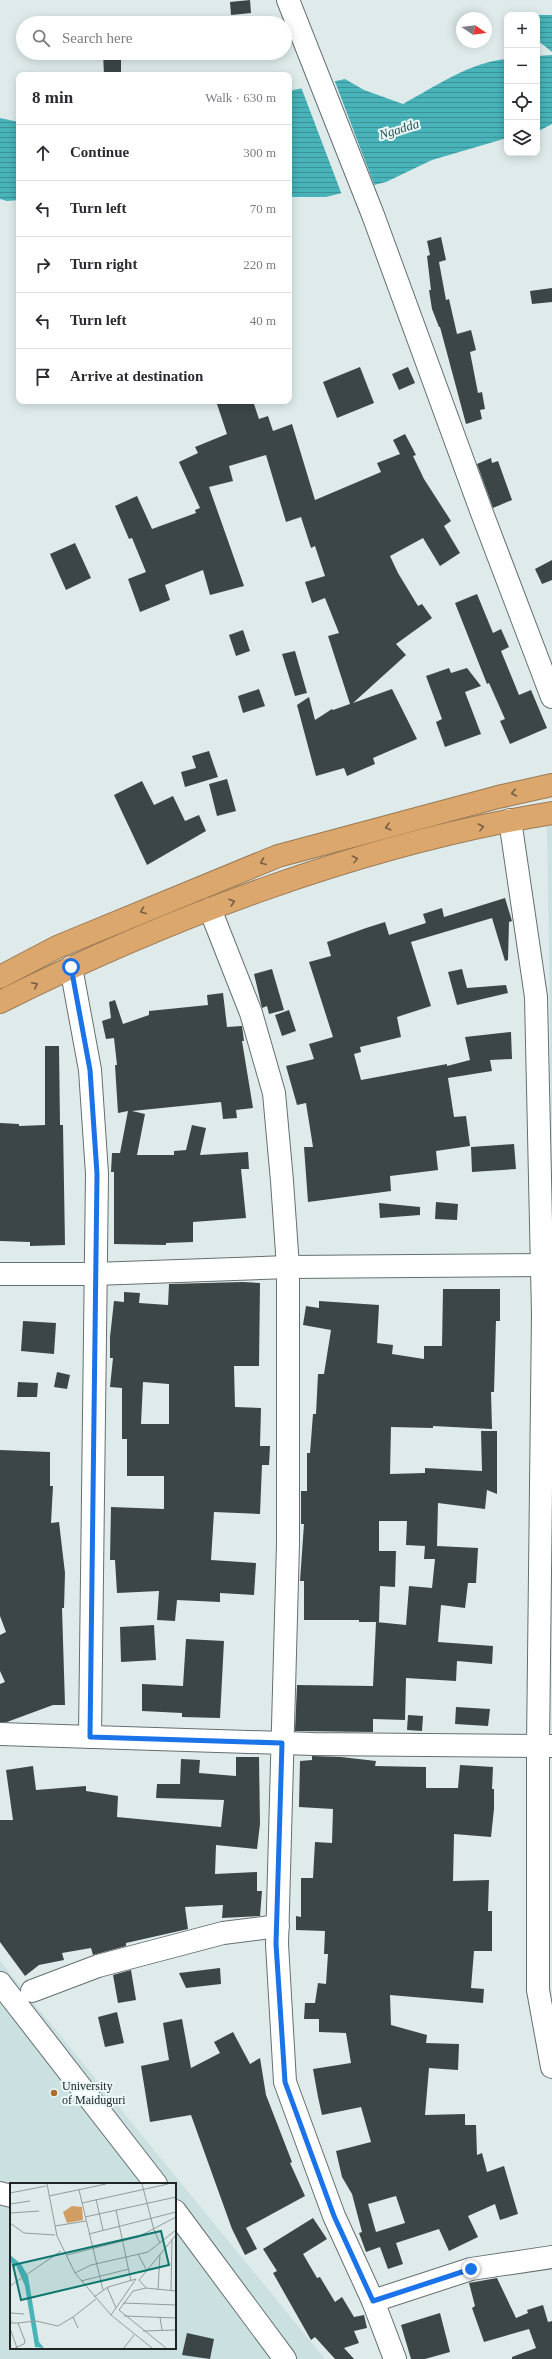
<!DOCTYPE html>
<html lang="en">
<head>
<meta charset="utf-8">
<style>
	:root { --surface:#fff; --page:#f7f7f7; --text:#2b2b33; --muted:#7c7c81; --line:#e1e1e2 }
	body { margin:0; font-family:"Times New Roman",serif; background:var(--page); color:var(--text) }
	.controls { position:absolute; right:12px; top:12px; display:grid; overflow:hidden; border-radius:8px; box-shadow:0 2px 10px #0003 }
	.controls button { width:36px; height:36px; display:grid; place-items:center; padding:0; border:0; border-bottom:1px solid var(--line); background:var(--surface); color:var(--text); font:20px sans-serif }
	.compass { position:absolute; left:456px; top:12px; width:36px; height:36px; border-radius:50%; background:var(--surface); box-shadow:0 2px 10px #0003; rotate:103deg }
	.stop { position:absolute; width:12px; height:12px; margin:-9px; border:3px solid #1a73e8; border-radius:50%; background:#fff }
	.stop.end { background:#1a73e8; border-color:#fff; box-shadow:0 1px 4px #0008 }
	.list { margin:0; padding:0; list-style:none }
	h2 { display:flex; justify-content:space-between; align-items:center; height:52px; margin:0; padding:0 16px; font-size:17px }
	h2 small { font-size:13px; font-weight:400; color:var(--muted) }
	.list li { display:grid; grid-template-columns:26px 1fr auto; gap:12px; align-items:center; box-sizing:border-box; height:56px; padding:0 16px; border-top:1px solid var(--line) }
	.list b { display:block; font-size:15px; white-space:nowrap }
	.list em { font-size:13px; font-style:normal; color:var(--muted) }
	.icon { flex:none; width:22px; height:22px; fill:none; stroke:currentColor; stroke-width:2; stroke-linecap:round; stroke-linejoin:round }
	.map { position:relative; flex:none; width:552px; height:2359px; overflow:hidden }
	.search { position:absolute; background:var(--surface); box-shadow:0 2px 10px #0003; left:16px; top:16px; width:276px; height:44px; display:flex; align-items:center; gap:10px; box-sizing:border-box; padding:0 14px; border-radius:22px; color:var(--muted); font-size:15px }
	.panel { position:absolute; background:var(--surface); box-shadow:0 2px 10px #0003; left:16px; top:72px; width:276px; height:332px; border-radius:8px }
	.map>svg:first-child { display:block }
	.built { fill:#cbe0e1; fill-rule:evenodd }
	.water { fill:url(#water-rules) }
	.pier { fill:#dfebeb }
	.building { fill:#3c4647; fill-rule:evenodd }
	.lines { fill:none; stroke-linecap:round; stroke-linejoin:round }
	.minor-casing { stroke:#656f70; stroke-width:24 }
	.highway-casing { stroke:#9a7953; stroke-width:24 }
	.minor { stroke:#fff; stroke-width:22 }
	.highway { stroke:#dca76d; stroke-width:22 }
	.oneway { stroke:#755f45 }
	.route { stroke:#1a73e8; stroke-width:5 }
	.poi-dot { fill:#a7702c; stroke:#ecf8f8; stroke-width:1.5 }
	.labels { text-anchor:middle; dominant-baseline:central; stroke-width:4; stroke-linejoin:round; paint-order:stroke }
	.poi-label { font-size:12px; fill:#202424; stroke:#ecf8f8; text-anchor:start }
	.water-label { font-size:13px; font-style:italic; fill:#1e4d50; stroke:#ecf8f8 }
	.inset-road { fill:none; stroke:#939b9b; stroke-width:1 }
	.view { fill:#0f766e; fill-opacity:0.15; stroke:#0f766e; stroke-width:2 }
	.inset-edge { fill:none; stroke:#202424; stroke-width:2 }
</style>
</head>
<body>
<div class="map">
<svg width="552" height="2359" viewBox="0 0 552 2359">
	<defs>
		<pattern id="water-rules" width="6" height="5" patternUnits="userSpaceOnUse"><rect width="6" height="5" fill="#48b4ba"/><path d="M0 2.5h6" fill="none" stroke="#3c9297"/></pattern>
	</defs>
	<rect width="100%" height="100%" fill="#dfebeb"/>
	<g class="built">
		<polygon points="552,823 552,1161 547,824"/>
		<path d="M0,1961L33,2002L325,2359H0ZM11,2184H175V2348H11Z"/>
	</g>
	<g class="water">
		<polygon points="537,15 552,15 552,52 537,40"/>
		<polygon points="552,55 552,124 537,132 537,56"/>
		<path d="M507,59V138L432,160L386,182L326,197H289V91L345,79L364,90L403,104C436,86 470,62 507,59Z"/>
		<polygon points="0,118 19,122 19,200 7,201 0,199"/>
	</g>
	<polygon class="pier" points="334,79 375,187 342,195 301,87"/>
	<g class="building">
		<polygon points="250,0 251,13 231,15 230,2"/>
		<polygon points="103,53 121,53 121,75 104,75"/>
		<polygon points="441,237 446,260 439,262 446,300 449,299 457,334 471,330 476,350 470,352 478,393 482,392 485,409 480,410 482,419 466,424 440,327 439,327 432,309 429,290 431,290 427,256 430,255 427,241"/>
		<polygon points="552,288 552,302 532,304 530,291"/>
		<polygon points="360,367 374,403 337,418 323,382"/>
		<polygon points="408,367 415,383 399,390 392,374"/>
		<polygon points="225,401 253,401 259,419 268,416 273,431 292,424 315,500 381,472 377,463 400,454 393,440 405,434 416,455 413,456 424,479 451,521 444,526 460,553 440,566 423,538 390,556 398,573 418,606 422,604 432,618 396,644 406,655 353,703 392,689 417,739 373,758 375,764 347,776 344,768 316,776 297,705 309,697 315,720 332,709 333,710 350,704 328,636 339,633 325,598 312,603 305,582 325,576 315,546 311,548 301,517 286,522 266,455 229,466 233,481 209,487 244,586 210,595 203,570 165,585 170,600 140,612 128,579 146,572 132,538 129,539 115,506 137,496 152,529 196,513 195,510 200,508 179,462 198,453 195,447 227,434 217,404"/>
		<polygon points="491,458 492,463 498,461 512,500 493,508 477,464"/>
		<polygon points="75,543 91,578 66,590 50,554"/>
		<polygon points="552,560 552,580 542,584 535,569"/>
		<polygon points="477,594 493,633 501,629 509,647 501,651 519,695 531,690 547,728 510,744 500,721 505,719 489,683 487,684 455,603"/>
		<polygon points="243,630 250,651 236,656 229,635"/>
		<polygon points="295,651 307,693 295,696 282,654"/>
		<polygon points="449,668 451,673 467,668 481,686 465,692 481,734 445,747 436,722 442,719 426,676"/>
		<polygon points="259,689 265,706 243,713 238,696"/>
		<polygon points="209,751 218,777 185,787 181,772 196,768 192,756"/>
		<polygon points="227,779 236,811 217,816 209,784"/>
		<polygon points="142,781 154,805 173,796 185,821 199,815 206,831 147,865 114,795"/>
		<polygon points="505,898 512,921 509,922 508,960 505,961 492,918 411,942 431,1006 397,1017 401,1037 360,1047 361,1052 354,1054 361,1080 447,1064 447,1066 470,1060 465,1037 511,1032 512,1059 490,1060 492,1071 448,1078 454,1117 466,1116 470,1146 436,1151 438,1170 390,1176 391,1191 308,1202 304,1147 313,1147 306,1103 297,1105 286,1066 314,1059 309,1044 333,1037 309,962 331,956 327,942 366,928 385,922 389,935 426,923 423,914 442,908 444,917"/>
		<polygon points="272,969 284,1010 269,1014 267,1006 262,1008 254,974"/>
		<polygon points="462,969 467,988 506,985 508,993 457,1005 448,972"/>
		<polygon points="223,993 227,1027 242,1026 244,1041 242,1041 253,1108 236,1110 237,1118 223,1119 221,1102 132,1111 145,1114 137,1155 174,1155 174,1151 186,1150 192,1125 206,1128 200,1155 248,1152 249,1169 241,1169 246,1218 193,1222 193,1242 166,1243 166,1245 114,1244 114,1172 111,1172 112,1153 120,1153 128,1111 118,1113 115,1065 117,1065 114,1038 106,1039 102,1021 111,1018 109,1002 115,1000 123,1024 149,1015 149,1011 208,1005 207,995"/>
		<polygon points="289,1010 296,1031 282,1036 275,1015"/>
		<polygon points="45,1046 59,1046 60,1125 63,1125 65,1245 30,1246 30,1242 0,1241 0,1123 19,1124 19,1126 45,1125"/>
		<polygon points="514,1144 516,1169 472,1172 471,1147"/>
		<polygon points="436,1202 458,1204 457,1220 435,1219"/>
		<polygon points="379,1203 420,1207 420,1215 380,1218"/>
		<path d="M243,1282L260,1283L259,1366H234L235,1407L261,1408L260,1446H270L269,1465H262L260,1514L214,1512L211,1560L256,1563L254,1595L220,1593V1602L177,1600L175,1621L157,1620L159,1591L117,1593L115,1560H110L111,1507L164,1509V1476H127V1439H122V1388L110,1387L113,1358H110V1337L114,1301L124,1302V1292L140,1293L139,1303L168,1305L169,1284ZM143,1382L169,1384V1424H141Z"/>
		<polygon points="443,1289 500,1289 500,1321 496,1321 494,1392 491,1392 492,1429 433,1426 433,1428 391,1427 390,1474 425,1473 425,1468 482,1471 481,1431 497,1431 497,1494 487,1490 485,1509 438,1503 437,1546 478,1548 476,1583 468,1583 465,1608 441,1605 438,1642 493,1646 492,1664 457,1661 456,1681 406,1678 405,1720 373,1719 373,1732 295,1731 297,1685 373,1686 376,1622 406,1625 409,1586 432,1588 435,1559 424,1559 425,1546 406,1545 407,1521 379,1521 379,1551 396,1551 395,1587 380,1586 379,1622 359,1622 359,1620 304,1620 304,1581 300,1581 304,1524 301,1524 301,1491 307,1491 307,1453 310,1453 313,1414 316,1414 318,1374 324,1374 331,1330 303,1325 306,1306 319,1308 319,1301 379,1305 377,1343 393,1345 392,1354 424,1359 424,1346 442,1346"/>
		<polygon points="23,1321 56,1323 54,1354 21,1351"/>
		<polygon points="57,1372 70,1375 67,1389 54,1387"/>
		<polygon points="18,1382 38,1383 37,1397 17,1397"/>
		<polygon points="0,1450 50,1452 50,1486 53,1486 51,1523 59,1522 65,1573 64,1608 62,1608 65,1705 53,1705 7,1722 0,1722 0,1684 5,1682 0,1671 0,1635 6,1632 0,1616"/>
		<polygon points="154,1625 156,1660 121,1662 120,1627"/>
		<polygon points="186,1639 224,1641 220,1718 182,1717 182,1713 142,1711 142,1684 183,1686"/>
		<polygon points="456,1707 490,1709 488,1726 455,1724"/>
		<polygon points="408,1715 423,1716 422,1731 407,1730"/>
		<path d="M312,1756L341,1757L376,1761L375,1766L426,1767V1788H458L460,1765L493,1767L492,1789H494V1809L491,1837L454,1834L453,1881L489,1880L488,1911H492V1951H474L471,1988L484,1989L483,2003L390,1995L391,2025L427,2035L426,2043L459,2044L458,2070L429,2068L425,2115L465,2114V2125H476L477,2155L482,2153L487,2172L504,2166L518,2214L500,2220L495,2204L468,2216L478,2237L449,2251L439,2229L396,2243L403,2264L388,2269L380,2247L366,2252L359,2233L362,2232L352,2194L342,2177L336,2151L371,2142L361,2107L322,2115L318,2097L313,2069L351,2063L346,2033L319,2032V2019H304L305,2003H315L318,1983L326,1984L328,1954H324L325,1931L296,1930V1916L301,1917V1878H313L315,1842L332,1843L333,1809L299,1807L300,1761L312,1760ZM396,2196L405,2223L376,2232L368,2204Z"/>
		<polygon points="236,1757 259,1757 260,1824 257,1849 216,1845 215,1874 257,1872 257,1891 262,1891 260,1916 222,1918 223,1905 185,1907 188,1929 126,1943 126,1946 93,1955 91,1948 62,1953 64,1960 39,1965 25,1976 0,1942 0,1820 13,1820 6,1770 33,1766 36,1790 86,1786 86,1791 118,1796 117,1817 221,1827 224,1800 156,1798 157,1784 180,1784 181,1759 200,1760 199,1773 236,1776"/>
		<polygon points="220,1968 221,1984 186,1988 179,1973"/>
		<polygon points="131,1970 136,2000 118,2003 113,1975"/>
		<polygon points="117,2012 124,2043 105,2047 98,2017"/>
		<polygon points="182,2019 191,2068 220,2053 214,2042 233,2032 250,2064 260,2058 266,2095 292,2162 290,2163 305,2196 246,2228 257,2249 245,2255 232,2229 191,2115 150,2122 141,2066 169,2060 163,2023"/>
		<polygon points="313,2218 327,2239 303,2254 317,2278 320,2277 335,2302 342,2297 354,2317 364,2315 367,2328 354,2331 359,2343 344,2348 354,2359 335,2359 315,2337 311,2340 273,2273 277,2271 263,2249"/>
		<polygon points="497,2278 516,2318 528,2313 527,2310 543,2305 548,2322 552,2321 552,2359 512,2359 512,2357 536,2348 529,2329 484,2342 472,2308 475,2306 469,2283"/>
		<polygon points="440,2313 450,2352 425,2359 411,2359 401,2325"/>
		<polygon points="187,2333 214,2339 210,2359 182,2355"/>
	</g>
	<g class="lines">
		<defs>
			<g id="minor">
				<polyline points="288,0 373,215 482,513 552,697"/>
				<polyline points="510,820 536,997 543,1314 538,1746 538,1990 552,2067"/>
				<polyline points="210,909 251,1013 274,1093 282,1181 288,1267 288,1544 277,1944 285,2082 334,2216 373,2301 395,2359"/>
				<polyline points="71,967 90,1070 97,1174 90,1737"/>
				<polyline points="0,1274 94,1274 288,1267 552,1265"/>
				<polyline points="0,1734 313,1744 552,1746"/>
				<polyline points="0,1983 156,2184"/>
				<polyline points="32,1991 98,1966 223,1933 278,1926"/>
				<polyline points="0,2193 11,2196"/>
				<polyline points="175,2211 285,2359"/>
				<polyline points="373,2301 471,2269 552,2257"/>
			</g>
			<g id="highway">
				<polyline points="0,977 57,947 278,856 498,797 552,785"/>
				<path d="M0,1002C170,917 363,844 552,813"/>
			</g>
		</defs>
		<use href="#minor" class="minor-casing"/>
		<use href="#highway" class="highway-casing"/>
		<use href="#minor" class="minor"/>
		<use href="#highway" class="highway"/>
	</g>
	<defs><path id="oneway-chevron" d="M-2-3.5L2.5 0L-2 3.5" fill="none" stroke-width="1.6" stroke-linecap="round" stroke-linejoin="round"/></defs>
	<g class="oneway">
		<use href="#oneway-chevron" transform="translate(514 793) rotate(168)"/>
		<use href="#oneway-chevron" transform="translate(388 827) rotate(165)"/>
		<use href="#oneway-chevron" transform="translate(481 827) rotate(-14)"/>
		<use href="#oneway-chevron" transform="translate(355 859) rotate(-14)"/>
		<use href="#oneway-chevron" transform="translate(263 862) rotate(158)"/>
		<use href="#oneway-chevron" transform="translate(232 902) rotate(-19)"/>
		<use href="#oneway-chevron" transform="translate(143 911) rotate(157)"/>
		<use href="#oneway-chevron" transform="translate(35 985) rotate(-26)"/>
	</g>
	<g class="lines">
		<polyline class="route" points="71,967 90,1070 97,1174 90,1737 282,1743 276,1944 285,2082 334,2216 373,2301 471,2269"/>
	</g>
	<circle class="poi-dot" cx="54" cy="2093" r="4"/>
	<g class="labels">
		<g class="poi-label">
			<text x="62" y="2086">University<tspan x="62" dy="14">of Maiduguri</tspan></text>
		</g>
		<g class="water-label">
			<text transform="translate(399 129) rotate(-17)">Ngadda</text>
		</g>
	</g>
	<g transform="translate(10 2183)">
		<rect width="166" height="166" fill="#dfebeb"/>
		<path d="M62,23L72,24L73,37L57,40L53,29Z" fill="#d19d63"/>
		<path d="M0,72L11,81L18,93L29,159L34,165L25,164L15,103L6,82L4,85L0,77Z" fill="#48b4ba"/>
		<path class="inset-road" d="M37,1L47,53L65,90L101,132L142,165M132,1L144,47L150,60M69,7L93,107M0,10L36,3M39,13L96,1M86,16L93,47M72,20L158,1M0,21L20,18M106,27L121,98M0,30L29,28M75,34L166,14M0,40L14,50L45,52M45,43L76,38M79,51L166,29M128,71L136,86M57,72L128,54L166,34M65,90L81,82L138,69L166,47M71,98L119,86M0,103L51,68M97,104L106,125M136,105L129,97L166,52M148,107L150,71M161,108L162,56M84,114L98,104L126,96M113,120L166,122M0,126L1,140M1,130L14,131M101,132L126,96M114,133L166,135M150,134L152,147M0,140H8L15,158L14,161L5,165M8,140L26,138L48,143L63,134M0,145L7,165M68,145L63,134L86,116M133,148L166,147M114,165L124,152M156,165L109,127L123,108L136,105L166,108"/>
		<path class="view" d="M151,48L159,82L11,117L3,82Z"/>
		<rect width="166" height="166" class="inset-edge"/>
	</g>
</svg>
<div class="controls">
<button>+</button>
<button>−</button>
<button><svg class="icon" aria-label="locate" viewBox="0 0 24 24"><circle cx="12" cy="12" r="6"/><path d="M12 2v4M12 18v4M2 12h4M18 12h4"/></svg></button>
<button><svg class="icon" aria-label="layers" viewBox="0 0 24 24"><path d="M12 4l9 5-9 5-9-5zM3 14l9 5 9-5"/></svg></button>
</div>
<svg class="compass" viewBox="-18 -18 36 36"><path d="M0-13l5 13h-10z" fill="#e53935"/><path d="M0 13l5-13h-10z" fill="#7c7c81"/></svg>
<div class="stop" style="left:71px;top:967px"></div>
<div class="stop end" style="left:471px;top:2269px"></div>
<div class="search"><svg class="icon" aria-label="search" viewBox="0 0 24 24"><circle cx="10" cy="10" r="6"/><path d="M15 15l6 6"/></svg>Search here</div>
<section class="panel">
<h2>8 min<small>Walk · 630 m</small></h2>
<ul class="list">
<li><svg class="icon" aria-label="ahead" viewBox="0 0 24 24"><path d="M12 20V5M6 11l6-6 6 6"/></svg><div><b>Continue</b></div><em>300 m</em></li>
<li><svg class="icon" aria-label="left" viewBox="0 0 24 24"><path d="M17 20v-9H6M10 6l-5 5 5 5"/></svg><div><b>Turn left</b></div><em>70 m</em></li>
<li><svg class="icon" aria-label="right" viewBox="0 0 24 24"><path d="M7 20v-9h11M14 6l5 5-5 5"/></svg><div><b>Turn right</b></div><em>220 m</em></li>
<li><svg class="icon" aria-label="left" viewBox="0 0 24 24"><path d="M17 20v-9H6M10 6l-5 5 5 5"/></svg><div><b>Turn left</b></div><em>40 m</em></li>
<li><svg class="icon" aria-label="arrive" viewBox="0 0 24 24"><path d="M6 21V4h12l-3 4 3 4H6"/></svg><div><b>Arrive at destination</b></div></li>
</ul>
</section>
</div>
</body>
</html>
